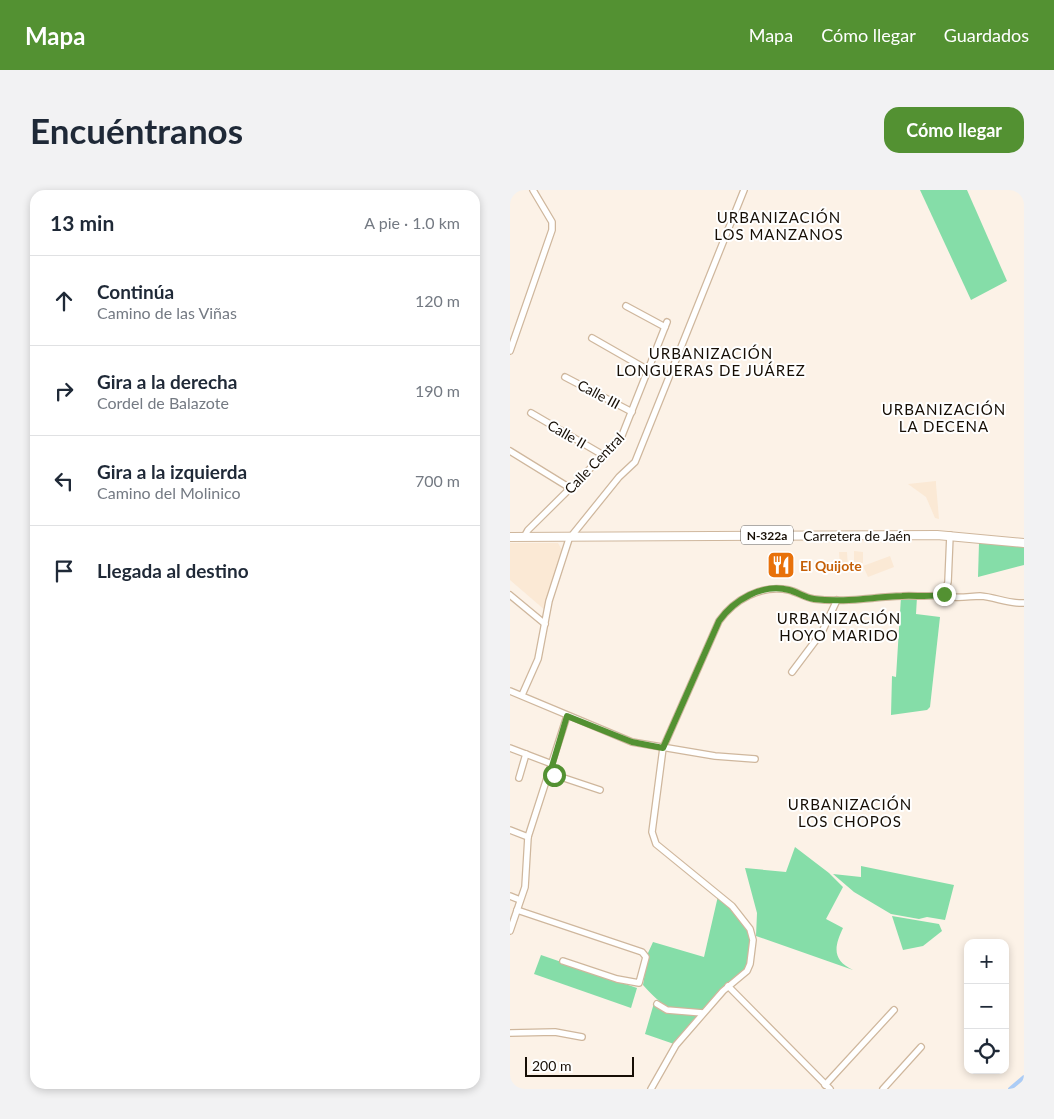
<!DOCTYPE html>
<html lang="es">
<head>
<meta charset="utf-8">
<style>
	:root { --surface:#fff; --page:#f2f2f3; --text:#1f2937; --muted:#747a83; --line:#e0e1e3; --accent:#539132 }
	body { margin:0; font-family:Lato,sans-serif; background:var(--page); color:var(--text) }
	.controls { position:absolute; right:15px; bottom:15px; display:grid; overflow:hidden; border-radius:10px; box-shadow:0 2px 8px #0003 }
	.controls button { width:45px; height:45px; display:grid; place-items:center; padding:0; border:0; border-bottom:1px solid var(--line); background:var(--surface); color:var(--text); font:25px sans-serif }
	.scale { position:absolute; left:15px; bottom:12px; width:109px; box-sizing:border-box; padding-left:5px; border:2px solid #160e05; border-top:0; font-size:14px; line-height:18px; white-space:nowrap; color:#160e05; -webkit-text-stroke:4px #fff; paint-order:stroke }
	.stop { position:absolute; width:15px; height:15px; margin:-11px; border:4px solid #539132; border-radius:50%; background:#fff }
	.stop.end { background:#539132; border-color:#fff; box-shadow:0 1px 5px #0008 }
	.list { margin:0; padding:0; list-style:none }
	h2 { display:flex; justify-content:space-between; align-items:center; height:65px; margin:0; padding:0 20px; font-size:21px }
	h2 small { font-size:16px; font-weight:400; color:var(--muted) }
	.list li { display:grid; grid-template-columns:32px 1fr auto; gap:15px; align-items:center; box-sizing:border-box; height:90px; padding:0 20px; border-top:1px solid var(--line) }
	.list b { display:block; font-size:19px; white-space:nowrap }
	.list p { margin:0; font-size:16px; white-space:nowrap; color:var(--muted) }
	.list em { font-size:16px; font-style:normal; color:var(--muted) }
	.icon { flex:none; width:28px; height:28px; fill:none; stroke:currentColor; stroke-width:2; stroke-linecap:round; stroke-linejoin:round }
	.map { position:relative; flex:none; width:514px; height:899px; overflow:hidden; border-radius:15px }
	header { display:flex; align-items:center; gap:30px; box-sizing:border-box; height:70px; padding:0 25px; background:var(--accent); color:#fff }
	header strong { font-size:24px }
	nav { display:flex; gap:28px; margin-inline-start:auto; font-size:18px }
	.intro { display:flex; align-items:center; justify-content:space-between; box-sizing:border-box; height:120px; padding:0 30px }
	h1 { margin:0; font-size:35px }
	.button { padding:12px 22px; border-radius:15px; background:var(--accent); color:#fff; font-size:18px; font-weight:700 }
	main { display:flex; gap:30px; padding:0 30px }
	aside { flex:1; background:var(--surface); border-radius:15px; box-shadow:0 2px 8px #0003 }
	.map>svg:first-child { display:block }
	.built { fill:#fbe9d5 }
	.green { fill:#85dda8 }
	.lines { fill:none; stroke-linecap:round; stroke-linejoin:round }
	.canal { stroke:#abccf6; stroke-width:4 }
	.minor-casing { stroke:#cfb79d; stroke-width:8 }
	.highway-casing { stroke:#cfb79d; stroke-width:10 }
	.minor { stroke:#fff; stroke-width:5.5 }
	.highway { stroke:#fff; stroke-width:8 }
	.route { stroke:#539132; stroke-width:6 }
	.labels { text-anchor:middle; dominant-baseline:central; stroke-width:4; stroke-linejoin:round; paint-order:stroke }
	.shield { fill:#fff; stroke:#5c5650; stroke-width:1 }
	.shield-label { font-size:12px; font-weight:bold; fill:#160e05 }
	.street-label { font-size:14px; fill:#160e05; stroke:#fff }
	.food-label { font-size:14px; font-weight:bold; fill:#c56008; stroke:#fff; text-anchor:start }
	.neighbourhood-label { font-size:15px; letter-spacing:1px; fill:#160e05; stroke:#fff }
</style>
</head>
<body>
<header>
<strong>Mapa</strong>
<nav><a>Mapa</a><a>Cómo llegar</a><a>Guardados</a></nav>
</header>
<div class="intro"><h1>Encuéntranos</h1><a class="button">Cómo llegar</a></div>
<main>
<aside>
<h2>13 min<small>A pie · 1.0 km</small></h2>
<ul class="list">
<li><svg class="icon" aria-label="ahead" viewBox="0 0 24 24"><path d="M12 20V5M6 11l6-6 6 6"/></svg><div><b>Continúa</b><p>Camino de las Viñas</p></div><em>120 m</em></li>
<li><svg class="icon" aria-label="right" viewBox="0 0 24 24"><path d="M7 20v-9h11M14 6l5 5-5 5"/></svg><div><b>Gira a la derecha</b><p>Cordel de Balazote</p></div><em>190 m</em></li>
<li><svg class="icon" aria-label="left" viewBox="0 0 24 24"><path d="M17 20v-9H6M10 6l-5 5 5 5"/></svg><div><b>Gira a la izquierda</b><p>Camino del Molinico</p></div><em>700 m</em></li>
<li><svg class="icon" aria-label="arrive" viewBox="0 0 24 24"><path d="M6 21V4h12l-3 4 3 4H6"/></svg><div><b>Llegada al destino</b></div></li>
</ul>
</aside>
<div class="map">
<svg width="514" height="899" viewBox="0 0 514 899">
	<rect width="100%" height="100%" fill="#fcf2e7"/>
	<g class="built">
		<polygon points="426,291 426,294 429,329 425,328 416,307 398,294"/>
		<polygon points="0,353 48,353 53,362 36,421 0,390"/>
		<polygon points="344,361 353,362 353,373 344,373"/>
		<polygon points="329,362 337,362 338,378 330,378"/>
		<polygon points="380,366 384,377 358,387 353,376"/>
	</g>
	<g class="green">
		<polygon points="410,0 457,0 497,91 461,110"/>
		<polygon points="469,353 514,357 514,375 468,387"/>
		<polygon points="391,407 407,407 406,424 430,427 420,517 417,520 381,525 382,486 386,487"/>
		<path d="M285,657L319,683L333,697L316,729L333,738C324,757 322,770 343,780L246,746L247,723L235,678L276,682Z"/>
		<polygon points="351,676 444,695 435,730 417,727 409,729 381,724 344,702 323,684 351,687"/>
		<path d="M208,706L223,719L241,745L238,777L192,821C158,819 156,820 133,795L138,763L143,752L194,767Z"/>
		<polygon points="382,726 429,734 432,741 413,756 393,760"/>
		<polygon points="31,765 127,798 121,818 24,784"/>
		<polygon points="144,813 154,821 188,824 164,854 135,844"/>
	</g>
	<g class="lines">
		<polyline class="canal" points="500,899 514,887"/>
		<defs>
			<g id="minor">
				<polyline points="116,116 155,137"/>
				<polyline points="82,148 138,180"/>
				<polyline points="0,161 42,40 42,32 23,0"/>
				<polyline points="55,187 122,222"/>
				<polyline points="21,223 93,265"/>
				<polyline points="0,261 60,298"/>
				<polyline points="14,347 18,340 111,248 157,132"/>
				<path d="M434,404C444,410 459,406 470,406C485,407 499,414 514,413"/>
				<polyline points="0,405 35,434"/>
				<polyline points="282,482 312,442 327,410"/>
				<polyline points="0,501 122,552 205,566 245,569"/>
				<polyline points="12,505 28,469 39,411 59,349 109,287 125,272 234,0"/>
				<polyline points="0,558 42,574"/>
				<polyline points="39,583 90,600"/>
				<polyline points="9,588 16,564"/>
				<polyline points="0,640 18,647"/>
				<polyline points="0,706 10,710"/>
				<polyline points="7,720 132,762 136,767 129,793 107,789 53,771"/>
				<polyline points="0,741 15,697 18,647 57,526"/>
				<polyline points="218,796 320,899"/>
				<polyline points="147,814 157,820 193,823"/>
				<polyline points="0,843 45,842 72,847"/>
				<polyline points="315,895 384,820"/>
				<path d="M141,899L166,855L213,801L237,781L240,774L243,750L240,739L222,716L146,654L142,642L153,558L209,431C224,410 251,394 279,400C287,402 296,408 304,409C334,413 362,407 392,406C406,405 421,408 434,404L438,392L440,345"/>
				<polyline points="373,899 411,857"/>
			</g>
			<polyline id="highway" points="0,347 427,345 514,353"/>
		</defs>
		<use href="#minor" class="minor-casing"/>
		<use href="#highway" class="highway-casing"/>
		<use href="#minor" class="minor"/>
		<use href="#highway" class="highway"/>
	</g>
	<g class="lines">
		<path class="route" d="M44,585L40,583L57,526L122,552L153,558L209,431C224,410 252,393 279,400C287,402 296,408 304,409C334,413 362,407 392,406C406,405 421,408 434,404"/>
	</g>
	<defs>
		<symbol id="restaurant-square" viewBox="-11 -11 22 22"><rect x="-9" y="-9" width="18" height="18" rx="4" fill="#e8710a" stroke="#fff"/><path d="M-5-6h1v4h1v-4h1v4h1v-4h1v5L-1.5 .5V6h-2V.5L-5-1ZM5-6V6H3V1.5H1.5Q1.5-4 5-6Z" fill="#fff"/></symbol>
	</defs>
	<g fill-rule="evenodd">
		<use href="#restaurant-square" x="255" y="359" width="32" height="32"/>
	</g>
	<g class="labels">
		<rect class="shield" x="231" y="335.5" width="52" height="19" rx="4"/>
		<g class="shield-label">
			<text x="257" y="345">N-322a</text>
		</g>
		<g class="street-label">
			<text transform="translate(89 204) rotate(28)">Calle III</text>
			<text transform="translate(57 244) rotate(30)">Calle II</text>
			<text transform="translate(84 273) rotate(-46)">Calle Central</text>
			<text x="347" y="345">Carretera de Jaén</text>
		</g>
		<g class="food-label">
			<text x="290" y="375">El Quijote</text>
		</g>
		<g class="neighbourhood-label">
			<text x="269" y="27">URBANIZACIÓN<tspan x="269" dy="17">LOS MANZANOS</tspan></text>
			<text x="201" y="163">URBANIZACIÓN<tspan x="201" dy="17">LONGUERAS DE JUÁREZ</tspan></text>
			<text x="434" y="219">URBANIZACIÓN<tspan x="434" dy="17">LA DECENA</tspan></text>
			<text x="329" y="428">URBANIZACIÓN<tspan x="329" dy="17">HOYO MARIDO</tspan></text>
			<text x="340" y="614">URBANIZACIÓN<tspan x="340" dy="17">LOS CHOPOS</tspan></text>
		</g>
	</g>
</svg>
<div class="controls">
<button>+</button>
<button>−</button>
<button><svg class="icon" aria-label="locate" viewBox="0 0 24 24"><circle cx="12" cy="12" r="6"/><path d="M12 2v4M12 18v4M2 12h4M18 12h4"/></svg></button>
</div>
<div class="scale">200 m</div>
<div class="stop" style="left:44px;top:585px"></div>
<div class="stop end" style="left:434px;top:404px"></div>
</div>
</main>
</body>
</html>
